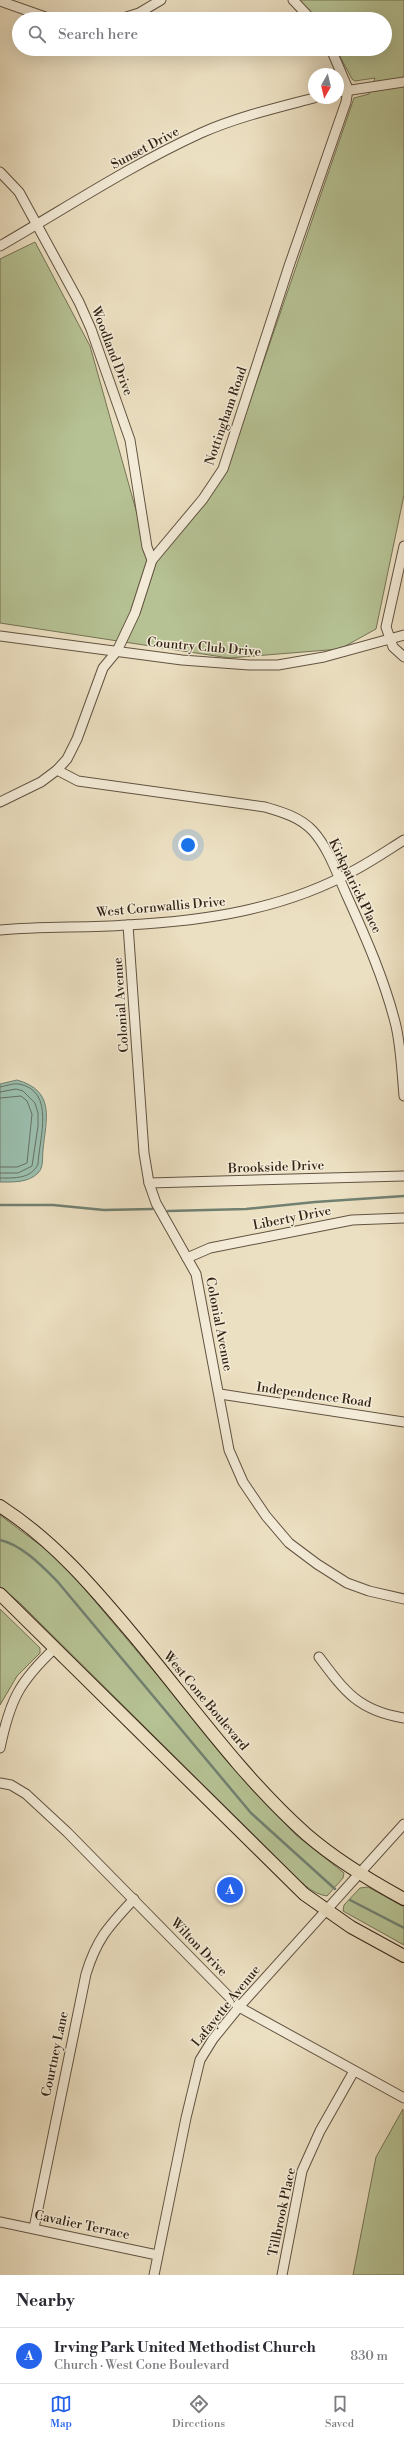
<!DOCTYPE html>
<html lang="en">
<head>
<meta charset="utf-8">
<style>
	:root { --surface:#fff; --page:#f2f2f3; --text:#2b2b33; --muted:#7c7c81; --line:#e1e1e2; --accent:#2563eb }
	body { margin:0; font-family:"Libre Bodoni",serif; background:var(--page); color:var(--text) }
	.compass { position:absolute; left:308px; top:68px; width:36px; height:36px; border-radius:50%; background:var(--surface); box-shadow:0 4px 16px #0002; rotate:188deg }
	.you { position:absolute; left:188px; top:845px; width:14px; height:14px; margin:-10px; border:3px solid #fff; border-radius:50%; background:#1a73e8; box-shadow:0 0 0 6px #1a73e833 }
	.badge { display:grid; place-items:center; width:26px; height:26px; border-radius:50%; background:var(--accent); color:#fff; font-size:13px; font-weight:700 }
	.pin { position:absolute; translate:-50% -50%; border:2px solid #fff; box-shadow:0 1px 4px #0006 }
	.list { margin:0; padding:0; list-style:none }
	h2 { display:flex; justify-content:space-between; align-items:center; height:52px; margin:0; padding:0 16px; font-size:17px }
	h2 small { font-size:13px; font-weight:400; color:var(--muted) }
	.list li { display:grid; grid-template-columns:26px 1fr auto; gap:12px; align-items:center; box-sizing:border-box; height:56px; padding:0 16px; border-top:1px solid var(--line) }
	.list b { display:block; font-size:15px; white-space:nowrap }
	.list p { margin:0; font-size:13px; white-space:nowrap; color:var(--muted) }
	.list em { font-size:13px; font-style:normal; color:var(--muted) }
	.icon { flex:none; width:22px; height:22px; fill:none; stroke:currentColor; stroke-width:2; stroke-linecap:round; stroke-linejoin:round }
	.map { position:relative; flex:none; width:404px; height:2275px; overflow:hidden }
	.search { position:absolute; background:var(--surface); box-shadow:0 4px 16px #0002; left:12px; right:12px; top:12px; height:44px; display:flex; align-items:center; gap:10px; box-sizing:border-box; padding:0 14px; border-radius:22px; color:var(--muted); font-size:15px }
	.sheet { height:108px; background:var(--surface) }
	nav { display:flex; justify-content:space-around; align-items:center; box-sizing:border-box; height:56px; border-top:1px solid var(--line); background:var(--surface); font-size:11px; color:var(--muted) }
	nav a { display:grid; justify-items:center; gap:2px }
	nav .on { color:var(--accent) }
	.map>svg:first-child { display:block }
	.green { fill:#b6c294; stroke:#757355 }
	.water { fill:#9abead; stroke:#718071 }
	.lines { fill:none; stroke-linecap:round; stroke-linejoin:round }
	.shore { stroke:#677162; stroke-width:1 }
	.stream { stroke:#718071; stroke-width:2.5 }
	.minor-casing { stroke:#625341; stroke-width:11 }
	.major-casing { stroke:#342416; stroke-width:14 }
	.minor { stroke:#f3ebd7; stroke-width:9 }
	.major { stroke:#ece0c2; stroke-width:12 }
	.labels { text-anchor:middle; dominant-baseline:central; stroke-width:3; stroke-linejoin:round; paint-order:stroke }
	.street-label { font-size:13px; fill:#342416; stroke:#f3ebd7 }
</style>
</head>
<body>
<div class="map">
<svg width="404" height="2275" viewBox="0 0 404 2275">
	<rect width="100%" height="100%" fill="#ece0c2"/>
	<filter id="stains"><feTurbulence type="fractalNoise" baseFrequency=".005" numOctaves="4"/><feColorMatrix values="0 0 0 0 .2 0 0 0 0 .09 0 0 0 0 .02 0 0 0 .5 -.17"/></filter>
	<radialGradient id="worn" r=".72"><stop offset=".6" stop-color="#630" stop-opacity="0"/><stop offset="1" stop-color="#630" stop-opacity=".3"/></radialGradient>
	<g class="green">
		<polygon points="298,0 404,0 404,495 376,629 340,649 229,658 0,623 0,259 35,242 90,346 148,553 179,535 225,474 354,98 369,94 375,78 355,81 352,79 336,49 385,49 385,19 316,19"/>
		<path d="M0,1515L52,1554L77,1580L261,1798L296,1835L344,1873L343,1878L327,1896C311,1894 299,1880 288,1869L20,1603L0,1587Z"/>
		<polygon points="0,1609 40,1648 40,1653 17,1676 0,1705"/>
		<polygon points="368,1887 404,1907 404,1945 343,1911 344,1905 360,1888"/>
		<polygon points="403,2109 404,2275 353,2275 376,2157"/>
	</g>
	<path class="water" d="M17,1080C56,1091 46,1119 43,1150C42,1158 44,1167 38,1173C28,1183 13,1182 0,1182V1084Z"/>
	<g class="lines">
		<g class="shore">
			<path d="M0,1087C6,1086 13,1083 19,1084C56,1091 39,1139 38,1164C31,1179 15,1178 0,1178"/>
			<polyline points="0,1092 16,1089 23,1091 35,1103 38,1113 38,1126 32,1166 18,1173 0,1173"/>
			<polyline points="0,1098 21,1096 27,1101 32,1114 27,1163 17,1167 0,1167"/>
		</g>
		<g class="stream">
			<polyline points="0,1205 53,1205 104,1210 152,1209"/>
			<polyline points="168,1211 246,1209 315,1202 404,1196"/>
			<path d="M0,1540C22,1545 42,1566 57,1581L251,1813L335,1889"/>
			<polyline points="350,1900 404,1928"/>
		</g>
		<defs>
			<g id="minor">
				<polyline points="293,0 311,19"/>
				<polyline points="0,1 51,19"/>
				<polyline points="120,19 139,13 161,0"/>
				<polyline points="338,92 404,82"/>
				<polyline points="0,172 19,192 79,302 91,329 130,440 147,547 152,560"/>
				<path d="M0,246C66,208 131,165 201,133C237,117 276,108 314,98"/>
				<polyline points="404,546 386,627 393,647 404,657"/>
				<polyline points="0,636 182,660 249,665 278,665 324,657 404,635"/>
				<path d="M57,770L78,781L265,807C282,812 300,817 313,831C329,849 337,874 347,896C366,938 385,981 396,1026C401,1048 402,1073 404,1096"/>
				<polyline points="0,802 41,782 57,770 67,759 77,739 103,668 117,651 135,613 152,560 203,499 223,469 289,266 346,102 348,89 331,49"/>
				<polyline points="128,925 144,1153 149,1183 156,1203 196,1274 229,1450 243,1482 266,1516 289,1543 317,1564 347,1583 369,1591 404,1599"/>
				<path d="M0,930C42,926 85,928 127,925C206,921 285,909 355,870C372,861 388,850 404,840"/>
				<polyline points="149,1183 404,1176"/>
				<polyline points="187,1258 210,1248 352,1220 404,1218"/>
				<polyline points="220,1394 404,1422"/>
				<path d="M319,1657C345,1692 359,1711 404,1718"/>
				<path d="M0,1748C10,1700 19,1682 55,1648"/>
				<polyline points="0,1783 11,1785 26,1794 67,1832 239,2007 404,2098"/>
				<polyline points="0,2222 157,2255"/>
				<path d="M34,2228L86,1974C97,1938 109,1926 134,1899"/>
				<polyline points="154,2275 186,2118 200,2060 213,2039 239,2007 404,1824"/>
				<polyline points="282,2275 302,2171 320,2131 354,2071"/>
			</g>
			<g id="major">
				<path d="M0,1506C54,1541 93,1587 134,1636C189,1702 241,1776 306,1834C336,1860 369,1880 404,1899"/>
				<polyline points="0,1594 304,1894 351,1927 404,1956"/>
			</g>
		</defs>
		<use href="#minor" class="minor-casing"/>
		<use href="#major" class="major-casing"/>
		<use href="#minor" class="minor"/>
		<use href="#major" class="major"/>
	</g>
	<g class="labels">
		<g class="street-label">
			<text transform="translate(145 148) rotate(-28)">Sunset Drive</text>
			<text transform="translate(112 351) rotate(69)">Woodland Drive</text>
			<text transform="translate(226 416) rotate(-71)">Nottingham Road</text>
			<text transform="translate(204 647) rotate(5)">Country Club Drive</text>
			<text transform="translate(355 886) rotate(64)">Kirkpatrick Place</text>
			<text transform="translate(161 907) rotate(-5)">West Cornwallis Drive</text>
			<text transform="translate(121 1005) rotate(-94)">Colonial Avenue</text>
			<text transform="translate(276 1167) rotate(-2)">Brookside Drive</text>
			<text transform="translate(292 1218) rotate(-11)">Liberty Drive</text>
			<text transform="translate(219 1324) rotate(79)">Colonial Avenue</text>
			<text transform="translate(314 1395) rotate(8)">Independence Road</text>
			<text transform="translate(206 1701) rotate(50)">West Cone Boulevard</text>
			<text transform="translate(199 1947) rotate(46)">Wilton Drive</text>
			<text transform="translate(226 2006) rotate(-51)">Lafayette Avenue</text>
			<text transform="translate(55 2054) rotate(-78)">Courtney Lane</text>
			<text transform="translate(282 2212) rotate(-78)">Tillbrook Place</text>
			<text transform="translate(82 2225) rotate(12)">Cavalier Terrace</text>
		</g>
	</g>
	<rect width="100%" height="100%" filter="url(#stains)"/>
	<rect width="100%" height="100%" fill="url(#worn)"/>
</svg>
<svg class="compass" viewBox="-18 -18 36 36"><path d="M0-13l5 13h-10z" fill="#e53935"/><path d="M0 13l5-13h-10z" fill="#7c7c81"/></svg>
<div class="you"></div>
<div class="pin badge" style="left:230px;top:1890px">A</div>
<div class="search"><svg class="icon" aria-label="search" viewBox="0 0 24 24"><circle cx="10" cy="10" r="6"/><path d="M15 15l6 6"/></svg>Search here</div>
</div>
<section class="sheet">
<h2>Nearby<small></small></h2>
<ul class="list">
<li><span class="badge">A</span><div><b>Irving Park United Methodist Church</b><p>Church · West Cone Boulevard</p></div><em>830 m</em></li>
</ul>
</section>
<nav>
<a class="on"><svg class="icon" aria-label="map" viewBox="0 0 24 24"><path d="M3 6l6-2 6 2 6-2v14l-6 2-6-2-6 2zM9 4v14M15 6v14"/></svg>Map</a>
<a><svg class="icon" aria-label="directions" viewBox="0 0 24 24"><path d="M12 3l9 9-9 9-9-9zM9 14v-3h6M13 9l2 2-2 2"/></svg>Directions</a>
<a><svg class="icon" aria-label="saved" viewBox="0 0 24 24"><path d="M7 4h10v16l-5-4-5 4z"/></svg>Saved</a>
</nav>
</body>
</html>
